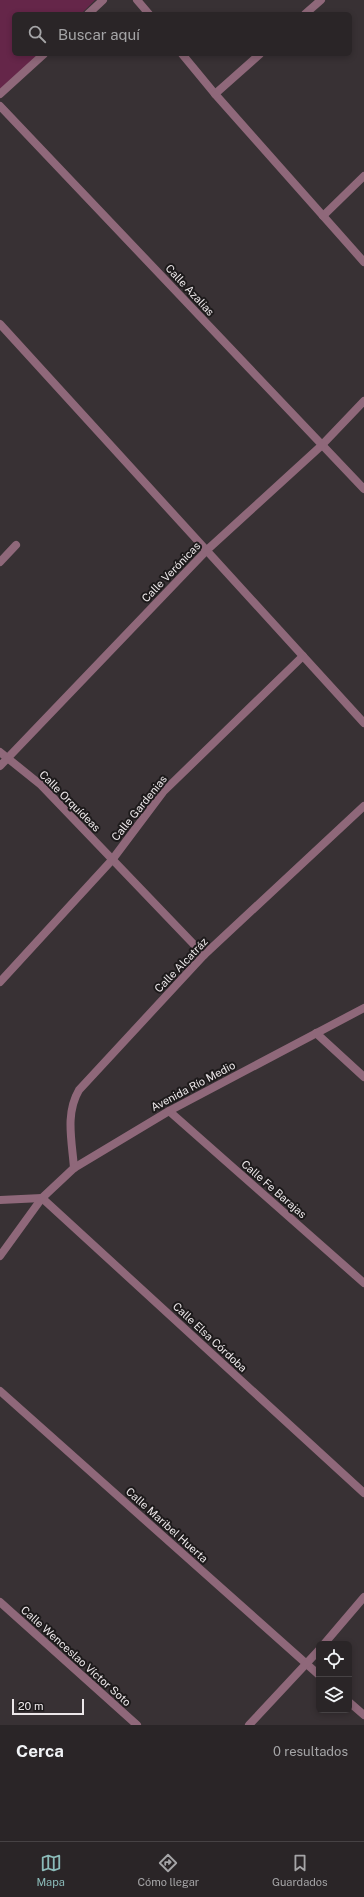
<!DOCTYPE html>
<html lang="es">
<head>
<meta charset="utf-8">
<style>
	:root { --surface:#2a2527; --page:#363133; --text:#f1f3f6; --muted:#a5a5a7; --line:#464244; --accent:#8bbbb9 }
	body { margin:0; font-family:"Public Sans",sans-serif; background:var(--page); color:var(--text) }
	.controls { position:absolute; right:12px; bottom:12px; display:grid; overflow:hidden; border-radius:6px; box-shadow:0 2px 6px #0003 }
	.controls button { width:36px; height:36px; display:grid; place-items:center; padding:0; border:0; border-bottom:1px solid var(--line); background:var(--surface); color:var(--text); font:20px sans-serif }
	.scale { position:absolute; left:12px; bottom:10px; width:72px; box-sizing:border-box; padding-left:4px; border:2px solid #ece7e9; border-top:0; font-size:11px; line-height:14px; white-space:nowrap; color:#ece7e9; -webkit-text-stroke:3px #1d1a1b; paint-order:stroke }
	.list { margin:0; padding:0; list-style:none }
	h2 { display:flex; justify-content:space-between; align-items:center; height:52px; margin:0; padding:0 16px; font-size:17px }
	h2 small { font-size:13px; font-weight:400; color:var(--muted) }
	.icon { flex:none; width:22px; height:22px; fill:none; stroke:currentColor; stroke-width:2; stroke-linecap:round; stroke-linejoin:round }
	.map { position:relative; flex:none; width:364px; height:1725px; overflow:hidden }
	.search { position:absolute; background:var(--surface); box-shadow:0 2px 6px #0003; left:12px; right:12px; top:12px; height:44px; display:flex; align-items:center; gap:10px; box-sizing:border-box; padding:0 14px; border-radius:6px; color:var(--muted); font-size:15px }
	.sheet { height:116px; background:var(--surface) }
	nav { display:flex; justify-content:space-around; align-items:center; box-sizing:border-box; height:56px; border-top:1px solid var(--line); background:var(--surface); font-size:11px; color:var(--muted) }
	nav a { display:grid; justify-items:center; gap:2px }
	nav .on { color:var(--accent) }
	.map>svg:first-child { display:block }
	.green { fill:#652649 }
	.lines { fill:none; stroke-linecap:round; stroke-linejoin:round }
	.street { stroke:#8f687a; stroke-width:8 }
	.labels { text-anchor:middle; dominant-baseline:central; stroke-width:4; stroke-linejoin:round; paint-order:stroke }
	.street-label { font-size:11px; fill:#ece7e9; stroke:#1d1a1b }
</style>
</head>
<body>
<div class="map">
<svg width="364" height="1725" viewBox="0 0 364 1725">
	<rect width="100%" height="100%" fill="#383134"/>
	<polygon class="green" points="0,0 95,0 81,14 14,14 14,54 39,54 0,92"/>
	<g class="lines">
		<g class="street">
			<polyline points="137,0 149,14"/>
			<polyline points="88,14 103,0"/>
			<polyline points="305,14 321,0"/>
			<polyline points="182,54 215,94 364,262"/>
			<polyline points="0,94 44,54"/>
			<polyline points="215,94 260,54"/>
			<polyline points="0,106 364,489"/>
			<polyline points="323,216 364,176"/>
			<polyline points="0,324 364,723"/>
			<polyline points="0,562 16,545"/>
			<polyline points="0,752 41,785 204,955"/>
			<polyline points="0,766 207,550 321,446 364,401"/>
			<polyline points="0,982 112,860 163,792 303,656"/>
			<polyline points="316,1033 364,1077"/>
			<polyline points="169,1111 364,1283"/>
			<path d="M74,1168C72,1141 65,1114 79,1090L204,955L364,806"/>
			<polyline points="42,1198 364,1493"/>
			<polyline points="0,1200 42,1198"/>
			<polyline points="0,1256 42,1198 74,1168 169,1111 364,1008"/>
			<polyline points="0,1391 319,1675"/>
			<polyline points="0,1602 137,1725"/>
			<polyline points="324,1644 364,1597"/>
			<polyline points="349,1702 364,1715"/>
			<polyline points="249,1725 319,1650"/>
		</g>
	</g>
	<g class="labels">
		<g class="street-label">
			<text transform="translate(190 290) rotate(47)">Calle Azalias</text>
			<text transform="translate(171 572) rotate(-46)">Calle Verónicas</text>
			<text transform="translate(70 801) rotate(45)">Calle Orquídeas</text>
			<text transform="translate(139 808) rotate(-51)">Calle Gardenias</text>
			<text transform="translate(181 965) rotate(-46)">Calle Alcatráz</text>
			<text transform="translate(193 1086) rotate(-28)">Avenida Río Medio</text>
			<text transform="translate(274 1189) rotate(41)">Calle Fe Barajas</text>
			<text transform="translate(210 1337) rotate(43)">Calle Elsa Córdoba</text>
			<text transform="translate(167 1525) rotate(42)">Calle Maribel Huerta</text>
			<text transform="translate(76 1656) rotate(42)">Calle Wenceslao Víctor Soto</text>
		</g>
	</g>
</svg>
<div class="controls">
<button><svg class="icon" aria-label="locate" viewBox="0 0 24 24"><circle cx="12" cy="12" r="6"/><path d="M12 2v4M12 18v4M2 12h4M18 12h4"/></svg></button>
<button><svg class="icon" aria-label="layers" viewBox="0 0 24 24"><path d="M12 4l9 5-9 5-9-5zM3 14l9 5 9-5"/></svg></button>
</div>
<div class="scale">20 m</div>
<div class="search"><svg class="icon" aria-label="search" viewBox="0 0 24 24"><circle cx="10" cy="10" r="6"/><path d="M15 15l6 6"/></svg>Buscar aquí</div>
</div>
<section class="sheet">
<h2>Cerca<small>0 resultados</small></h2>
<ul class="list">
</ul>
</section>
<nav>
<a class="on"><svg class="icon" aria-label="map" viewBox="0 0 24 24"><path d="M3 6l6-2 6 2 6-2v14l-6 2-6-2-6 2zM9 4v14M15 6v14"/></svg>Mapa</a>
<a><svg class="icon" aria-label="directions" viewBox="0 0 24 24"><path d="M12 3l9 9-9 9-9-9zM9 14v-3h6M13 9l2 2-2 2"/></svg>Cómo llegar</a>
<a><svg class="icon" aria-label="saved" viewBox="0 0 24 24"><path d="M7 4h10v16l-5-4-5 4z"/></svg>Guardados</a>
</nav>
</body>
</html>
